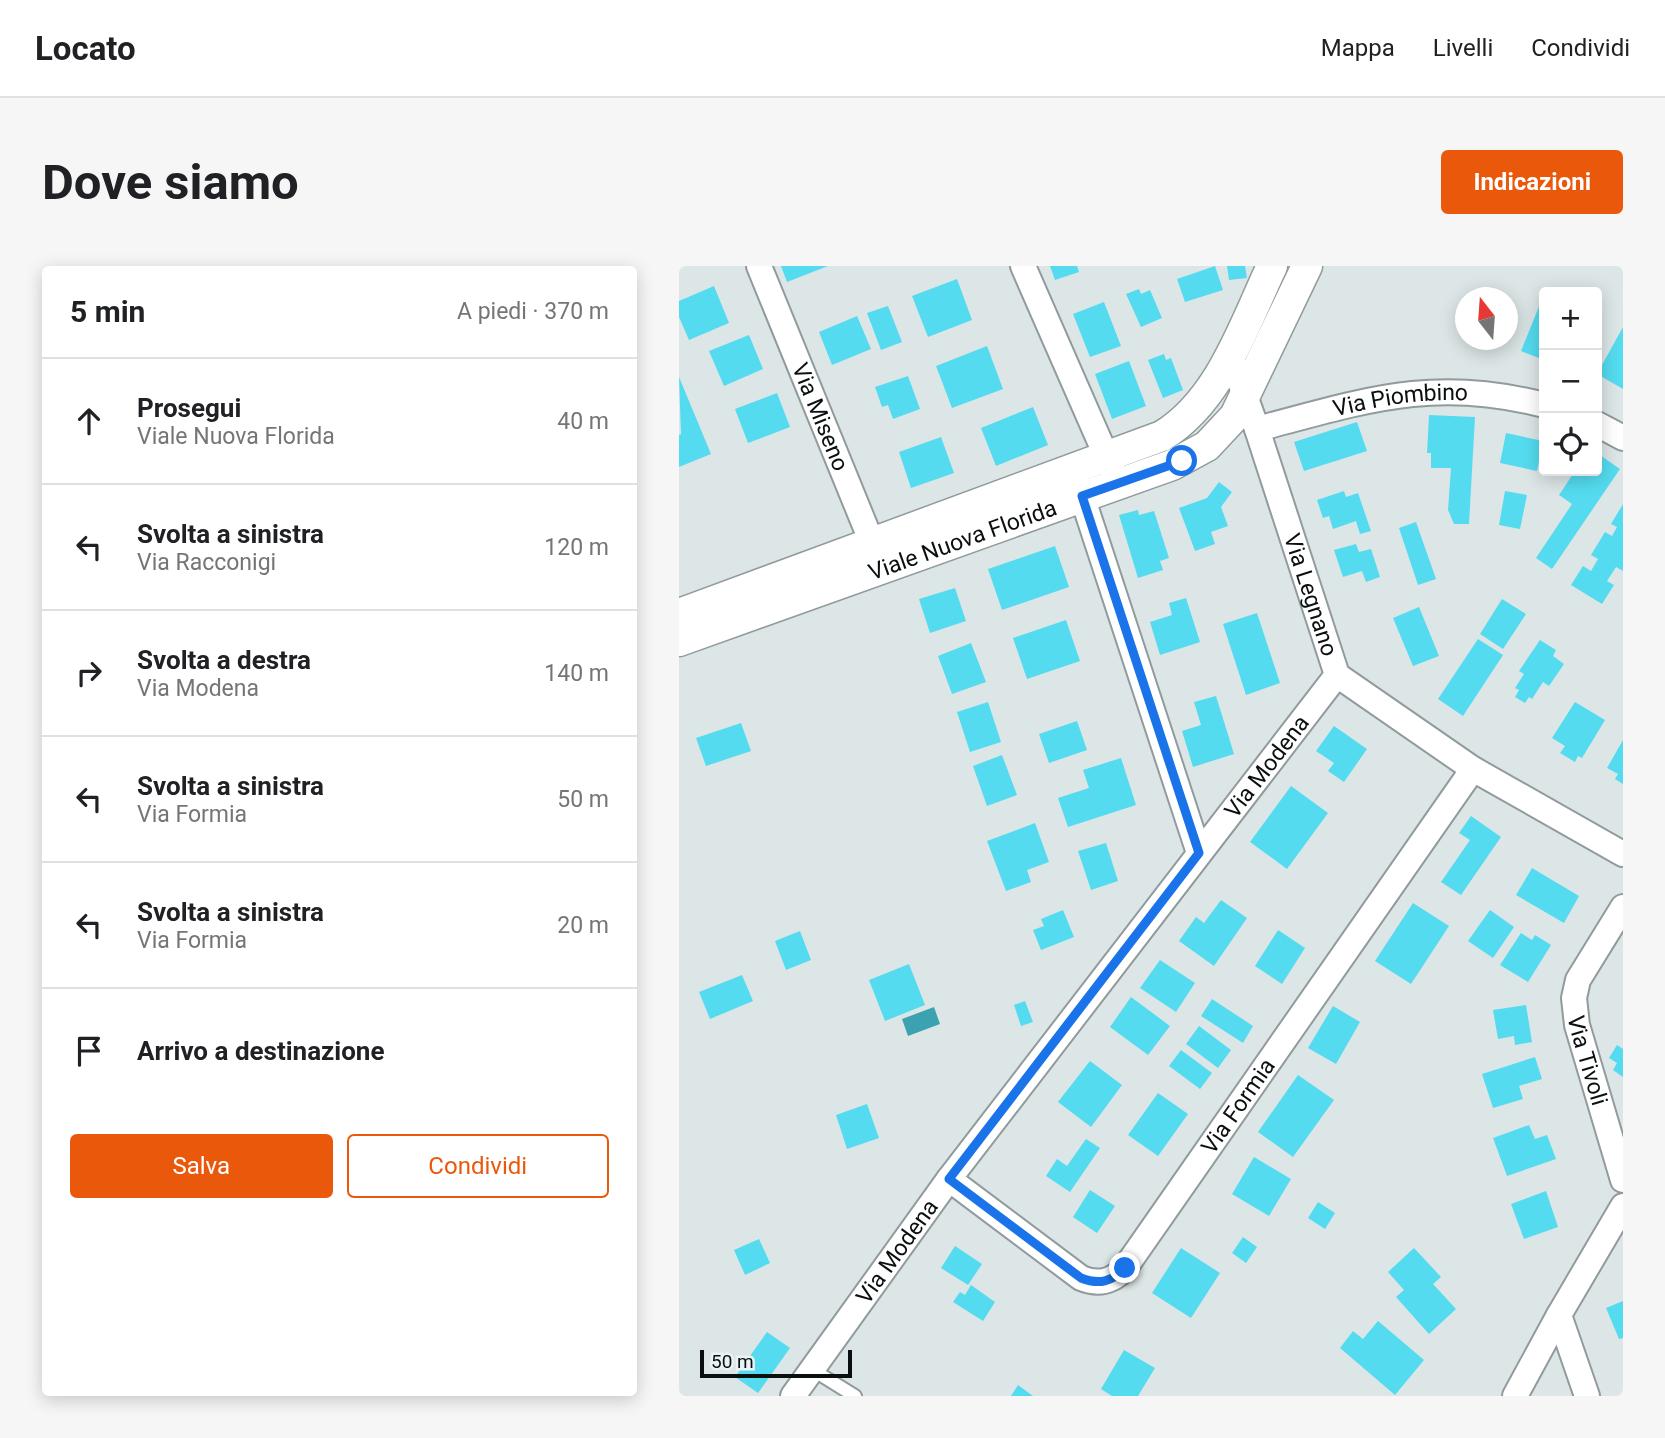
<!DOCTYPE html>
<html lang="it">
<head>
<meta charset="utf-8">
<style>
	:root { --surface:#fff; --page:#f6f6f6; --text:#202124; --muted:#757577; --line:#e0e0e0; --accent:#ea580c }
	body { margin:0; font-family:Roboto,sans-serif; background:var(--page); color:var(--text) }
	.controls { position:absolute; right:21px; top:21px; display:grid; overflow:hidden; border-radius:7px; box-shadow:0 4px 18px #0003 }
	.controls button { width:63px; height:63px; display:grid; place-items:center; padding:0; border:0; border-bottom:2px solid var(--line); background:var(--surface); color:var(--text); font:35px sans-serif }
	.compass { position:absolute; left:776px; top:21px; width:63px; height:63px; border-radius:50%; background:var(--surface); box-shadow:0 4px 18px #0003; rotate:343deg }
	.scale { position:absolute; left:21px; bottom:18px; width:152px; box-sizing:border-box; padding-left:7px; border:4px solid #0b0f0f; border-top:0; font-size:19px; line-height:24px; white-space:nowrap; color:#0b0f0f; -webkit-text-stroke:5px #e9f3f4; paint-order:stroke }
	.stop { position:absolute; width:21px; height:21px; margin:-16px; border:5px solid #1a73e8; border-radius:50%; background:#fff }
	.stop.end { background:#1a73e8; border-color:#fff; box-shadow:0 2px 7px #0008 }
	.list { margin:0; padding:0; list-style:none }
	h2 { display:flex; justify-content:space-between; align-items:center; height:91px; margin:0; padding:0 28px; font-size:30px }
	h2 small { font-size:23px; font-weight:400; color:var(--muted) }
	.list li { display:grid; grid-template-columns:46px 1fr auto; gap:21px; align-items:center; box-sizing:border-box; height:126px; padding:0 28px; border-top:2px solid var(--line) }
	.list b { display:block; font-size:26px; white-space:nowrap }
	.list p { margin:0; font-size:23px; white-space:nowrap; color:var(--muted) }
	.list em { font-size:23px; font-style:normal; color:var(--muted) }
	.actions { display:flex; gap:14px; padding:21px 28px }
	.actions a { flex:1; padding:16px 0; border:2px solid var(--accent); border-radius:7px; text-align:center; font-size:24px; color:var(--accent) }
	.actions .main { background:var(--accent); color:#fff }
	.icon { flex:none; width:38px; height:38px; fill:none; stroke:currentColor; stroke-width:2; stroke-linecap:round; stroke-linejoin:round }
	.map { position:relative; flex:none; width:944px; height:1130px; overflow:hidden; border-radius:7px }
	header { display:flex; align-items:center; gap:42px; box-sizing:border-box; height:98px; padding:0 35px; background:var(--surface); border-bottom:2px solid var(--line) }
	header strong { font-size:33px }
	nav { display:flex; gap:38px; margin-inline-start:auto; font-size:24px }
	.intro { display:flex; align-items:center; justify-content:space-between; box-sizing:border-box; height:168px; padding:0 42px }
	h1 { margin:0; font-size:49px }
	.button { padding:18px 32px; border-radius:7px; background:var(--accent); color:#fff; font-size:24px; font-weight:700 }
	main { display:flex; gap:42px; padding:0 42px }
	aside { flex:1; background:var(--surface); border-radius:7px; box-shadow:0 4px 18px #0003 }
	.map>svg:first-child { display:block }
	.water { fill:#3ca2b1 }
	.building { fill:#54dbef }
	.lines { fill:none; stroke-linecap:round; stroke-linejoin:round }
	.service-casing { stroke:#919a9c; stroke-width:16 }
	.minor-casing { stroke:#919a9c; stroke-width:28 }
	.tertiary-casing { stroke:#919a9c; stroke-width:33 }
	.service { stroke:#fff; stroke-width:12 }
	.minor { stroke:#fff; stroke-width:24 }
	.tertiary { stroke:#fff; stroke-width:30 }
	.route { stroke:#1a73e8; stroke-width:9 }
	.labels { text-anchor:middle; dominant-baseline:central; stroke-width:5; stroke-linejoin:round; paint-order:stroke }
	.street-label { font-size:23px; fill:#0b0f0f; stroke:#e9f3f4 }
</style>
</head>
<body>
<header>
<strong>Locato</strong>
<nav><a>Mappa</a><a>Livelli</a><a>Condividi</a></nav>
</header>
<div class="intro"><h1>Dove siamo</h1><a class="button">Indicazioni</a></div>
<main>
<aside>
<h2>5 min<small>A piedi · 370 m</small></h2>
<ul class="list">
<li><svg class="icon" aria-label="ahead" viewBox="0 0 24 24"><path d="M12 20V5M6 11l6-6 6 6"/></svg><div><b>Prosegui</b><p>Viale Nuova Florida</p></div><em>40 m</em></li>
<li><svg class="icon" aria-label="left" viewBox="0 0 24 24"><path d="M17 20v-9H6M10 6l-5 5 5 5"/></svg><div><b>Svolta a sinistra</b><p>Via Racconigi</p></div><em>120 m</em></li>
<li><svg class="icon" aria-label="right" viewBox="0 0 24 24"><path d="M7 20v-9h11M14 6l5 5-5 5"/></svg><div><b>Svolta a destra</b><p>Via Modena</p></div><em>140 m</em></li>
<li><svg class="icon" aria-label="left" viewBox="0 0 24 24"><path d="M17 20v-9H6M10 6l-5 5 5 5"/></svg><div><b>Svolta a sinistra</b><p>Via Formia</p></div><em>50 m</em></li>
<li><svg class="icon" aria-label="left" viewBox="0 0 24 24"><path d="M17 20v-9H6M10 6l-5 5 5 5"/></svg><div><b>Svolta a sinistra</b><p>Via Formia</p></div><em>20 m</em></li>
<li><svg class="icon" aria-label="arrive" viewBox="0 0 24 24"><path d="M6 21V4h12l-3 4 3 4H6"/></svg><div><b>Arrivo a destinazione</b></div></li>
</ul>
<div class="actions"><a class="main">Salva</a><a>Condividi</a></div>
</aside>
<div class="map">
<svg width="944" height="1130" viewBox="0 0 944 1130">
	<rect width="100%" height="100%" fill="#dce6e7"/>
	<polygon class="water" points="255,741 261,758 229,770 223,753"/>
	<g class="building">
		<polygon points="102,0 149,0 108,16"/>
		<polygon points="371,0 398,0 400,6 376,14"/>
		<polygon points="536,0 544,24 506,36 498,13"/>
		<polygon points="548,0 566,0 568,12 550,14"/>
		<polygon points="278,13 293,54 249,71 233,30"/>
		<polygon points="35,20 50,57 10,74 0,51 0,35"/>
		<polygon points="460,23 462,28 471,24 483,52 462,61 447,28"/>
		<polygon points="863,33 865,34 865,94 842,85"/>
		<polygon points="425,36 442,80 411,91 394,48"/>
		<polygon points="209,40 223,76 202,84 188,47"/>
		<polygon points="178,50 192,83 153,99 140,66"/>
		<polygon points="944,61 944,123 918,108"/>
		<polygon points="70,69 84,103 45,120 30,85"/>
		<polygon points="308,80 324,123 273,142 257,100"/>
		<polygon points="485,88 487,94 492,92 504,124 484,132 469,94"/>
		<polygon points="450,95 467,140 433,153 416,108"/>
		<polygon points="229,110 241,143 214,153 209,139 203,141 196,121"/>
		<polygon points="0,111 32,188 0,201 0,169 2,168"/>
		<polygon points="98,127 111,161 69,177 56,143"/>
		<polygon points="354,141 369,179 317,200 302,162"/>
		<polygon points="750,149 796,151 790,258 775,258 769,244 772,202 752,202 752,187 748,187"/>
		<polygon points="678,156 688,185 625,205 615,176"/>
		<polygon points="827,167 864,175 858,205 821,197"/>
		<polygon points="262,171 275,207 232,222 220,186"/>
		<polygon points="918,187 941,203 873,303 857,292 893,238 880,229 896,205 918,205"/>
		<polygon points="540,216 553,226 542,241 549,260 532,266 536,278 516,285 500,242 528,232"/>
		<polygon points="665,225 667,231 679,227 692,265 681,268 677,255 654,263 650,250 644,252 638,234"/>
		<polygon points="826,225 848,229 841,263 820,259"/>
		<polygon points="944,238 944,305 937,301 928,315 935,319 923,338 892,319 904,300 912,305 919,293 912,289 926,266 933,270 938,261 932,258"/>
		<polygon points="459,244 460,249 475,245 490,292 481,295 484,304 459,312 440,249"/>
		<polygon points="737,256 757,313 739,319 720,262"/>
		<polygon points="677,278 680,286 692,283 701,311 687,316 683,305 664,311 655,284"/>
		<polygon points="376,280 390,321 323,344 309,303"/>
		<polygon points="276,322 287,355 251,367 240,333"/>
		<polygon points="507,332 521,376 481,389 471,356 493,349 490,337"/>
		<polygon points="823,333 847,348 824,383 801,368"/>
		<polygon points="740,341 760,390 734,400 714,352"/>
		<polygon points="578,347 601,417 567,429 544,358"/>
		<polygon points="387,354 401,395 348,413 334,372"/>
		<polygon points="799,373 824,389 784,450 759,433"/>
		<polygon points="861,374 877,384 874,390 885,398 870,420 864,416 853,433 850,431 846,437 836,431 840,424 836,422 845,408 840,405"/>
		<polygon points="292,377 307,416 273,428 259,390"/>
		<polygon points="537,430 555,488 514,501 503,465 522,459 515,436"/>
		<polygon points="309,436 322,476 291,486 278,446"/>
		<polygon points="896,436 926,454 903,492 899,490 896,496 881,487 886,480 873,472"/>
		<polygon points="398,455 408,484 370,497 360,468"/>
		<polygon points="62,457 72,485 27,500 17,472"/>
		<polygon points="655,460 688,483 665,516 649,505 655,497 637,485"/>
		<polygon points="944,474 944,518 936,513 939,508 928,502"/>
		<polygon points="323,489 338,529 308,540 294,500"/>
		<polygon points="442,492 457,539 389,561 379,532 410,522 404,504"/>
		<polygon points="612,520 649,547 608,603 571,576"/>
		<polygon points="792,550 822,571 782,629 762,616 791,574 780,567"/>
		<polygon points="356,557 370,596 348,604 352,616 327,625 308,575"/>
		<polygon points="427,577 439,615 412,624 399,585"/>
		<polygon points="853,602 900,630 885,657 837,629"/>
		<polygon points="542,634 568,652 535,700 500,675 517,651 525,657"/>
		<polygon points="734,637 770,660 732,718 696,695"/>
		<polygon points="384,644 395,671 362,684 354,664 365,660 362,653"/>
		<polygon points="811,644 835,661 814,692 789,675"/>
		<polygon points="599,664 626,682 603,718 576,700"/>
		<polygon points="121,665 132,694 107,704 96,675"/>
		<polygon points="842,667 853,674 856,669 872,679 849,716 821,699"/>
		<polygon points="481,694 516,717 497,746 461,722"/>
		<polygon points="230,698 246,739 206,755 190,714"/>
		<polygon points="63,709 74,735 31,753 20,726"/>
		<polygon points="452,731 491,760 469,789 431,761"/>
		<polygon points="533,733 574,760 564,777 522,750"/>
		<polygon points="346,735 354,756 342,760 335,739"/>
		<polygon points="847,739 853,776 836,779 835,770 819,773 814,744"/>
		<polygon points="654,740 681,756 657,798 629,782"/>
		<polygon points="520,760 552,784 539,802 507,778"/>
		<polygon points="938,779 944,783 944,811 934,804 938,797 930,792"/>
		<polygon points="502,784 533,807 521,823 490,800"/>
		<polygon points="856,791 863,813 840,820 844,833 814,842 803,808"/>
		<polygon points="411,795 443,819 412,861 379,836"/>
		<polygon points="619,809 655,834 614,891 579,866"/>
		<polygon points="479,827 509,848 479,890 449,869"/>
		<polygon points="188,838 200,872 168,883 157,849"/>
		<polygon points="850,859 856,873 868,869 877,893 828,910 814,872"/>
		<polygon points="407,873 421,882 391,926 367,910 378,893 388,900"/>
		<polygon points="575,891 612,913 590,950 553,928"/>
		<polygon points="411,924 436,940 418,967 394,951"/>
		<polygon points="867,925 879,961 845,973 832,938"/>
		<polygon points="639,936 656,947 646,963 629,952"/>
		<polygon points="564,971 578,981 567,997 553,987"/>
		<polygon points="80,973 91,997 66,1009 55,984"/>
		<polygon points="276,980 303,998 289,1019 262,1002"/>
		<polygon points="502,982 541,1007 512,1052 473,1027"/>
		<polygon points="735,982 762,1011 754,1018 777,1043 750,1068 717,1031 725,1024 709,1006"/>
		<polygon points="292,1019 316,1036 304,1055 274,1036 281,1026 286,1029"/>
		<polygon points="944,1035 944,1072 940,1073 927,1042"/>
		<polygon points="699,1055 745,1094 716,1129 661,1082 674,1065 684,1073"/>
		<polygon points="88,1066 111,1082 79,1127 56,1111"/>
		<polygon points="445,1084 476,1102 459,1130 433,1130 422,1123"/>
		<polygon points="339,1119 354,1130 332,1130"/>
	</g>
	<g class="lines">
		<defs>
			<polyline id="service" points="134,1104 176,1130"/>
			<g id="minor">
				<path id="s1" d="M80,0L200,294"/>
				<polyline points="344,0 439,217"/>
				<path id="s2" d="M551,88L578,163L658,409L794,503L944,588"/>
				<polyline points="918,158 944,172"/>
				<path id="s3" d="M578,163C685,135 754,110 865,139"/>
				<polyline points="398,215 520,587"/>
				<path id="s4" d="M944,641L899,714L895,732L898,759L944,914"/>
				<path id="s5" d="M270,913L402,1012C419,1019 433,1016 446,1002L794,503"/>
				<polyline points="880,1049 908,1130"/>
				<path id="s6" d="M114,1130L270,913L658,409"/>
				<polyline points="836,1130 880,1049 944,940"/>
			</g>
			<g id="tertiary">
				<path d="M0,348L483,170C541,135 565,59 593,0"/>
				<path id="s7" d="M0,375L493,199L528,180L556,150L628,0"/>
			</g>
		</defs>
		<use href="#service" class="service-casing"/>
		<use href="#minor" class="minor-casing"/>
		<use href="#tertiary" class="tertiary-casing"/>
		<use href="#service" class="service"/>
		<use href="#minor" class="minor"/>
		<use href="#tertiary" class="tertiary"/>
	</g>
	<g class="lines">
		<path class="route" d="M446,1002C433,1016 420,1019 402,1012L270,913L520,587L403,230L503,195"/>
	</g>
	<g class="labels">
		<g class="street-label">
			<text stroke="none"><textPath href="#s3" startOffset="147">Via Piombino</textPath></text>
			<text stroke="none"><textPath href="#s1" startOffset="163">Via Miseno</textPath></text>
			<text stroke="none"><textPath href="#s7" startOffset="301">Viale Nuova Florida</textPath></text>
			<text stroke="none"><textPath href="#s2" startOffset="254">Via Legnano</textPath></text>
			<text stroke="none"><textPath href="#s6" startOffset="788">Via Modena</textPath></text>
			<text stroke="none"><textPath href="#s4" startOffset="168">Via Tivoli</textPath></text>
			<text stroke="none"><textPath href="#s5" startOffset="411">Via Formia</textPath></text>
			<text stroke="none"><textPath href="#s6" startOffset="178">Via Modena</textPath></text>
		</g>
	</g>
</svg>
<div class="controls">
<button>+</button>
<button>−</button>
<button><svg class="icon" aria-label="locate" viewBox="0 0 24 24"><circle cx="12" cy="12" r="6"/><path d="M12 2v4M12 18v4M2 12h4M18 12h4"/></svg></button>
</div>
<svg class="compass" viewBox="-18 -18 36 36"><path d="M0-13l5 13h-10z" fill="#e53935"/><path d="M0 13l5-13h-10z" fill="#757577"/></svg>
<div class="scale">50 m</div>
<div class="stop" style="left:503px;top:195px"></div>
<div class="stop end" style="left:446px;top:1002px"></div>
</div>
</main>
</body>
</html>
